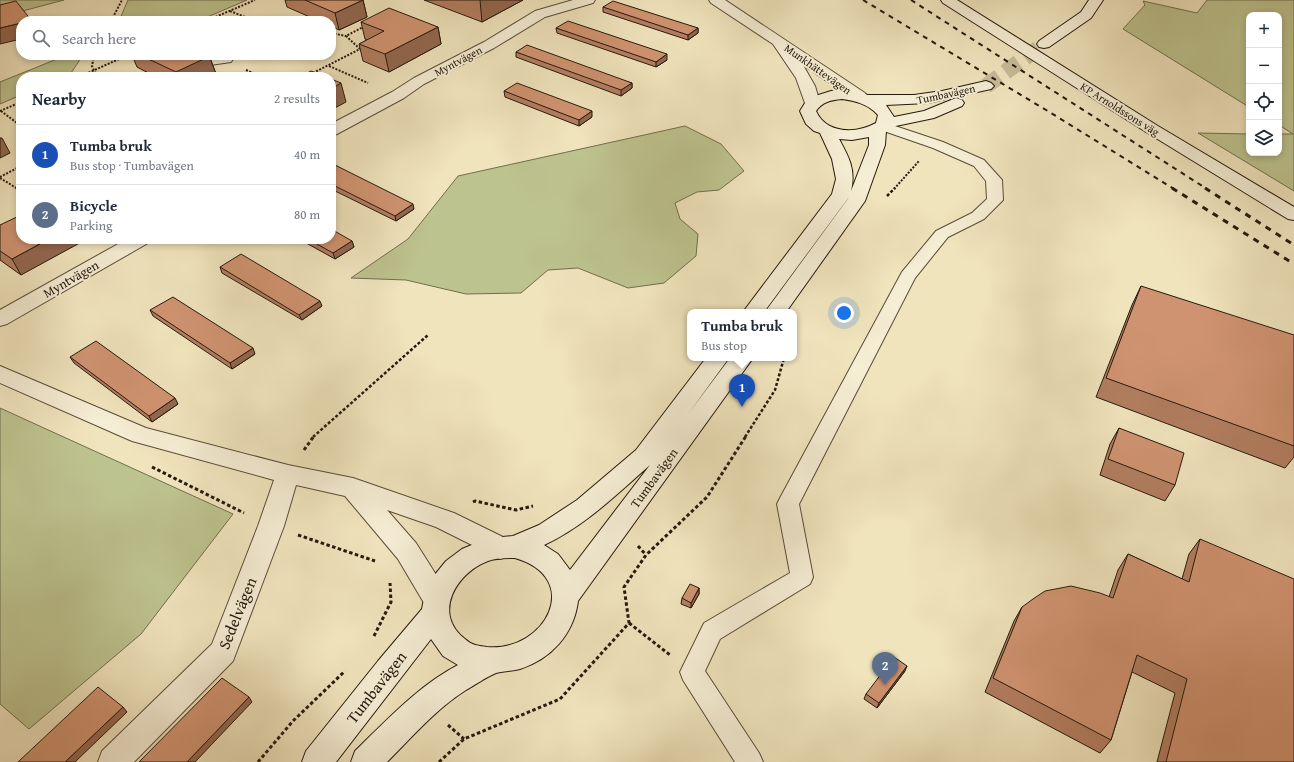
<!DOCTYPE html>
<html lang="en">
<head>
<meta charset="utf-8">
<style>
	:root { --surface:#fff; --page:#f6f6f7; --text:#1f2937; --muted:#747a83; --line:#e0e1e3; --accent:#0f766e }
	body { margin:0; font-family:"Gentium Book Plus",serif; background:var(--page); color:var(--text) }
	.controls { position:absolute; right:12px; top:12px; display:grid; overflow:hidden; border-radius:8px; box-shadow:0 2px 6px #0003 }
	.controls button { width:36px; height:36px; display:grid; place-items:center; padding:0; border:0; border-bottom:1px solid var(--line); background:var(--surface); color:var(--text); font:20px sans-serif }
	.you { position:absolute; left:844px; top:313px; width:14px; height:14px; margin:-10px; border:3px solid #fff; border-radius:50%; background:#1a73e8; box-shadow:0 0 0 6px #1a73e833 }
	.badge { display:grid; place-items:center; width:26px; height:26px; border-radius:50%; background:var(--accent); color:#fff; font-size:13px; font-weight:700 }
	.pin { position:absolute; translate:-50% -33px; filter:drop-shadow(0 1px 2px #0008) }
	.pin::after { content:''; position:absolute; top:21px; width:14px; height:12px; background:inherit; clip-path:polygon(0 0,100% 0,50% 100%) }
	.popup { position:absolute; left:687px; top:309px; width:110px; height:52px; box-sizing:border-box; display:grid; place-content:center; border-radius:8px; background:var(--surface); filter:drop-shadow(0 1px 3px #0005); font-size:13px; white-space:nowrap; color:var(--muted) }
	.popup b { font-size:15px; color:var(--text) }
	.popup::after { content:''; position:absolute; left:50%; top:100%; margin-left:-8px; border:8px solid transparent; border-top-color:var(--surface) }
	.list { margin:0; padding:0; list-style:none }
	h2 { display:flex; justify-content:space-between; align-items:center; height:52px; margin:0; padding:0 16px; font-size:17px }
	h2 small { font-size:13px; font-weight:400; color:var(--muted) }
	.list li { display:grid; grid-template-columns:26px 1fr auto; gap:12px; align-items:center; box-sizing:border-box; height:60px; padding:0 16px; border-top:1px solid var(--line) }
	.list b { display:block; font-size:15px; white-space:nowrap }
	.list p { margin:0; font-size:13px; white-space:nowrap; color:var(--muted) }
	.list em { font-size:13px; font-style:normal; color:var(--muted) }
	.icon { flex:none; width:22px; height:22px; fill:none; stroke:currentColor; stroke-width:2; stroke-linecap:round; stroke-linejoin:round }
	.map { position:relative; flex:none; width:1294px; height:762px; overflow:hidden }
	.search { position:absolute; background:var(--surface); box-shadow:0 2px 6px #0003; left:16px; top:16px; width:320px; height:44px; display:flex; align-items:center; gap:10px; box-sizing:border-box; padding:0 14px; border-radius:16px; color:var(--muted); font-size:15px }
	.panel { position:absolute; background:var(--surface); box-shadow:0 2px 6px #0003; left:16px; top:72px; width:320px; height:172px; border-radius:16px }
	.map>svg:first-child { display:block }
	.green { fill:#bdc38f; stroke:#716e4e }
	.lines { fill:none; stroke-linecap:round; stroke-linejoin:round }
	.secondary-tunnel { stroke:#c7bb9a; stroke-width:16; stroke-dasharray:16 8; stroke-linecap:butt }
	.service-casing { stroke:#584c38; stroke-width:2 }
	.minor-casing { stroke:#584c38; stroke-width:2 }
	.secondary-casing { stroke:#25190c; stroke-width:2 }
	.path-far2 { stroke:#25190c; stroke-width:2; stroke-dasharray:2 1.5; stroke-linecap:butt }
	.path-far1 { stroke:#25190c; stroke-width:2.5; stroke-dasharray:3 2; stroke-linecap:butt }
	.path { stroke:#25190c; stroke-width:3; stroke-dasharray:3.5 2.5; stroke-linecap:butt }
	.service { fill:#f5edd4; fill-rule:evenodd }
	.minor { fill:#f5edd4; fill-rule:evenodd }
	.secondary { fill:#f5edd4; fill-rule:evenodd }
	.rail-far1 { stroke:#25190c; stroke-width:2; stroke-dasharray:5 5; stroke-linecap:butt }
	.rail { stroke:#25190c; stroke-width:3; stroke-dasharray:6 6; stroke-linecap:butt }
	.wall { fill:#b37e61; stroke:#25190c }
	.shaded-wall { fill:#92674f; stroke:#25190c }
	.building { fill:#d09371; stroke:#25190c }
	.labels { text-anchor:middle; dominant-baseline:central; stroke-width:4; stroke-linejoin:round; paint-order:stroke }
	.far-street-label { font-size:11px; fill:#25190c; stroke:#f5edd4 }
	.street-label { font-size:13px; fill:#25190c; stroke:#f5edd4 }
	.near-street-label { font-size:16px; fill:#25190c; stroke:#f5edd4 }
</style>
</head>
<body>
<div class="map">
<svg width="1294" height="762" viewBox="0 0 1294 762">
	<rect width="100%" height="100%" fill="#f0e4bd"/>
	<filter id="stains"><feTurbulence type="fractalNoise" baseFrequency=".005" numOctaves="4"/><feColorMatrix values="0 0 0 0 .2 0 0 0 0 .09 0 0 0 0 .02 0 0 0 .5 -.17"/></filter>
	<radialGradient id="worn" r=".72"><stop offset=".6" stop-color="#630" stop-opacity="0"/><stop offset="1" stop-color="#630" stop-opacity=".3"/></radialGradient>
	<g class="green">
		<polygon points="0,0 64,0 0,17"/>
		<polygon points="128,0 247,0 198,21 119,21"/>
		<polygon points="1207,0 1294,0 1294,191 1198,133 1249,134 1249,153 1279,153 1279,134 1293,134 1279,125 1279,15 1249,15 1249,107 1123,29 1145,5 1143,1 1197,13"/>
		<polygon points="67,55 83,55 71,73 62,77 21,77 21,95 0,104 0,82"/>
		<polygon points="685,126 721,144 744,171 719,190 697,192 675,203 680,219 698,234 696,256 664,283 628,288 578,268 548,270 521,293 466,294 406,280 351,278 408,239 458,176"/>
		<polygon points="0,408 233,514 141,634 29,729 0,704"/>
	</g>
	<g class="lines">
		<polyline class="secondary-tunnel" points="986,86 1044,44"/>
		<defs>
			<polygon id="service" points="883,122 943,142 984,160 1002,180 1003,200 984,219 948,237 915,278 799,504 813,577 810,584 720,639 705,671 759,753 763,762 735,762 683,680 680,672 704,623 790,573 777,504 780,498 902,272 936,231 972,213 987,199 986,181 974,166 933,148 878,129 876,126 878,123"/>
			<g id="minor">
				<polygon points="573,0 595,0 593,3 545,17 494,48 424,84 404,98 337,134 331,136 331,124 392,92 414,78 484,42 535,11"/>
				<polygon points="709,0 725,0 865,93 867,96 865,99 859,101 853,99 803,65 815,86 820,103 818,106 812,108 806,106 796,78 773,44 711,3"/>
				<polygon points="228,55 231,56 233,59 231,62 210,65 205,64 203,61 205,58"/>
				<polygon points="127,239 150,239 148,243 7,324 0,326 0,310"/>
				<polygon points="0,366 146,428 288,465 353,478 454,513 509,540 513,548 509,556 500,559 436,527 387,510 416,543 447,592 450,600 447,608 437,612 427,608 398,559 345,496 296,485 284,526 233,661 134,762 98,762 102,751 212,644 258,526 274,480 132,441 0,383"/>
			</g>
			<g id="secondary">
				<polygon points="941,0 957,0 1158,126 1294,207 1294,220 1288,219 1146,132 943,3"/>
				<polygon points="1089,0 1103,0 1091,18 1049,47 1044,48 1039,47 1037,44 1039,41 1081,12"/>
				<path d="M986,81L991,83L994,86L991,89L928,103L886,105L894,117L924,111L956,98L962,100L964,103L962,106L934,118L891,127L886,131L885,145L865,201L786,312H765L847,200L849,197L764,312H743L832,194L836,179L832,159L820,133L814,131L806,124L800,111L805,103L812,97L831,91L842,89L868,95H914L942,91ZM842,99C856,101 868,104 878,115L876,123C856,134 826,134 816,111C822,102 831,100 842,99ZM869,137V145L851,191C856,170 849,157 839,139L852,140Z"/>
				<path d="M706,358H729L688,414L730,358H753L578,601C574,634 551,659 520,669C512,671 503,671 496,673C486,677 475,685 466,690C436,709 412,737 387,762H351L355,751C387,720 418,686 458,665L443,656L431,639L336,762H302L306,751L378,661L422,609L425,594L433,577L446,561L462,549L474,544L492,538L513,536L539,525L577,500L636,450ZM650,465L570,570L558,554L544,545C585,526 617,494 650,465ZM515,558C584,578 546,652 487,647C479,646 471,645 465,639C432,614 456,573 488,561C496,558 506,558 515,558Z"/>
			</g>
		</defs>
		<use href="#service" class="service-casing"/>
		<use href="#minor" class="minor-casing"/>
		<use href="#secondary" class="secondary-casing"/>
		<g class="path-far2">
			<polyline points="230,11 255,21"/>
			<polyline points="111,21 122,0"/>
			<polyline points="206,21 255,0"/>
			<polyline points="331,33 346,36"/>
			<polyline points="94,55 92,66 97,77"/>
			<polyline points="329,66 368,83"/>
			<polyline points="246,70 263,77"/>
			<polyline points="313,73 360,49 346,36 365,26"/>
			<polyline points="79,77 128,55"/>
			<polyline points="245,77 253,73"/>
			<polyline points="0,111 21,102"/>
			<polyline points="1,111 21,126"/>
			<polyline points="0,177 21,166"/>
			<polyline points="0,178 18,189"/>
			<polyline points="894,189 919,161"/>
		</g>
		<g class="path-far1">
			<polyline points="16,188 21,191"/>
			<polyline points="887,196 895,188"/>
			<polyline points="313,437 428,335"/>
			<polyline points="745,437 775,390 784,358"/>
		</g>
		<g class="path">
			<polyline points="304,450 314,436"/>
			<polyline points="152,467 244,513"/>
			<polyline points="473,502 475,501 516,510 533,506"/>
			<polyline points="298,535 375,561"/>
			<polyline points="638,546 646,555"/>
			<polyline points="629,623 670,655"/>
			<polyline points="374,636 391,602 390,583"/>
			<polyline points="448,725 464,739"/>
			<polyline points="258,762 293,721 345,671"/>
			<polyline points="439,762 464,739 560,699 629,623 624,587 646,555 707,497 746,436"/>
		</g>
		<use href="#service" class="service"/>
		<use href="#minor" class="minor"/>
		<use href="#secondary" class="secondary"/>
		<g class="rail-far1">
			<polyline points="863,0 1051,113 1174,189"/>
			<polyline points="911,0 1207,189"/>
		</g>
		<g class="rail">
			<polyline points="1172,188 1294,264"/>
			<polyline points="1205,188 1294,245"/>
		</g>
	</g>
	<g class="wall">
		<polygon points="285,0 363,0 367,17 339,30 331,26 331,21 319,21 287,7"/>
		<polygon points="424,0 523,0 482,22"/>
		<polygon points="603,7 698,28 698,33 688,40 603,12"/>
		<polygon points="361,22 438,27 441,44 389,72 363,61 359,44 367,40 365,39"/>
		<polygon points="556,28 667,60 656,67 557,33"/>
		<polygon points="516,52 632,83 632,88 621,96 516,57"/>
		<polygon points="132,55 216,55 210,58 216,74 210,77 156,77 137,67"/>
		<polygon points="504,91 592,117 579,126 505,97"/>
		<polygon points="331,163 414,209 396,221 331,189"/>
		<polygon points="0,225 21,275 0,260"/>
		<polygon points="299,239 331,239 352,241 354,247 335,259"/>
		<polygon points="220,267 322,306 302,320 222,273"/>
		<polygon points="1141,286 1294,446 1294,457 1285,468 1096,397 1132,305"/>
		<polygon points="150,310 255,354 232,369 153,316"/>
		<polygon points="70,357 178,404 152,422 74,363"/>
		<polygon points="1119,428 1175,485 1165,501 1100,475 1110,444"/>
		<polygon points="1200,539 1294,762 1157,762 1175,693 1132,672 1111,740 1100,753 985,692 1014,621 1022,607 1109,597 1118,570 1128,554 1182,579 1189,554"/>
		<polygon points="699,588 699,594 691,608 681,604 682,598"/>
		<polygon points="905,671 877,708 864,699 866,694"/>
	</g>
	<g class="shaded-wall">
		<polygon points="363,0 367,17 339,30 335,13"/>
		<polygon points="480,0 523,0 482,22"/>
		<polygon points="21,23 21,39 0,44 0,28"/>
		<polygon points="438,27 441,44 389,72 385,54"/>
		<polygon points="698,28 698,33 688,40 688,35"/>
		<polygon points="667,54 667,60 656,67 656,62"/>
		<polygon points="192,55 216,55 210,58 216,74 210,77 178,77 176,72"/>
		<polygon points="341,83 346,102 331,110 331,89"/>
		<polygon points="632,83 632,88 621,96 621,90"/>
		<polygon points="592,111 592,117 579,126 579,120"/>
		<polygon points="0,138 2,138 10,153 0,158"/>
		<polygon points="413,204 414,209 396,221 395,216"/>
		<polygon points="49,239 87,239 21,275 12,259"/>
		<polygon points="352,241 354,247 335,259 333,253"/>
		<polygon points="320,301 322,306 302,320 299,315"/>
		<polygon points="253,348 255,354 232,369 230,363"/>
		<polygon points="175,398 178,404 152,422 149,416"/>
		<polygon points="699,588 699,594 691,608 691,603"/>
		<polygon points="907,666 905,671 877,708 879,703"/>
		<polygon points="249,697 252,702 195,762 187,762"/>
		<polygon points="123,707 127,712 75,762 65,762"/>
	</g>
	<g class="building">
		<polygon points="305,0 363,0 335,13"/>
		<polygon points="16,1 31,20 27,21 21,21 21,23 0,28 0,5"/>
		<polygon points="613,1 698,28 688,35 603,7"/>
		<polygon points="389,8 438,27 385,54 359,44 384,31 361,22"/>
		<polygon points="568,21 667,54 656,62 556,28"/>
		<polygon points="527,45 632,83 621,90 516,52"/>
		<polygon points="140,55 207,55 210,56 176,72"/>
		<polygon points="311,71 325,77 300,77"/>
		<polygon points="257,73 266,77 250,77"/>
		<polygon points="331,79 341,83 331,89"/>
		<polygon points="517,83 592,111 579,120 504,91"/>
		<polygon points="331,163 413,204 395,216 331,184"/>
		<polygon points="21,215 21,239 49,239 12,259 0,251 0,225"/>
		<polygon points="331,229 352,241 333,253 308,239 331,239"/>
		<polygon points="241,254 320,301 299,315 220,267"/>
		<polygon points="1141,286 1294,335 1294,446 1106,378"/>
		<polygon points="173,297 253,348 230,363 150,310"/>
		<polygon points="96,341 175,398 149,416 70,357"/>
		<polygon points="1119,428 1184,453 1175,485 1108,459"/>
		<polygon points="1200,539 1294,579 1294,762 1166,762 1187,679 1137,655 1111,740 993,678 1022,607 1033,599 1045,591 1071,586 1100,593 1113,598 1128,554 1189,582"/>
		<polygon points="690,584 699,588 691,603 682,598"/>
		<polygon points="894,657 907,666 879,703 866,694"/>
		<polygon points="222,678 249,697 187,762 139,762"/>
		<polygon points="98,687 123,707 65,762 18,762"/>
	</g>
	<g class="labels">
		<g class="far-street-label">
			<text transform="translate(458 61) rotate(-28)">Myntvägen</text>
			<text transform="translate(818 69) rotate(35)">Munkhättevägen</text>
			<text transform="translate(946 94) rotate(-12)">Tumbavägen</text>
			<text transform="translate(1120 109) rotate(32)">KP Arnoldssons väg</text>
		</g>
		<g class="street-label">
			<text transform="translate(71 279) rotate(-30)">Myntvägen</text>
			<text transform="translate(654 478) rotate(-54)">Tumbavägen</text>
		</g>
		<g class="near-street-label">
			<text transform="translate(237 613) rotate(-68)">Sedelvägen</text>
			<text transform="translate(376 687) rotate(-52)">Tumbavägen</text>
		</g>
	</g>
	<rect width="100%" height="100%" filter="url(#stains)"/>
	<rect width="100%" height="100%" fill="url(#worn)"/>
</svg>
<div class="controls">
<button>+</button>
<button>−</button>
<button><svg class="icon" aria-label="locate" viewBox="0 0 24 24"><circle cx="12" cy="12" r="6"/><path d="M12 2v4M12 18v4M2 12h4M18 12h4"/></svg></button>
<button><svg class="icon" aria-label="layers" viewBox="0 0 24 24"><path d="M12 4l9 5-9 5-9-5zM3 14l9 5 9-5"/></svg></button>
</div>
<div class="you"></div>
<div class="pin badge" style="left:742px;top:407px;background:#1a4fb4">1</div>
<div class="popup"><b>Tumba bruk</b>Bus stop</div>
<div class="pin badge" style="left:885px;top:685px;background:#5c6f8a">2</div>
<div class="search"><svg class="icon" aria-label="search" viewBox="0 0 24 24"><circle cx="10" cy="10" r="6"/><path d="M15 15l6 6"/></svg>Search here</div>
<section class="panel">
<h2>Nearby<small>2 results</small></h2>
<ul class="list">
<li><span class="badge" style="background:#1a4fb4">1</span><div><b>Tumba bruk</b><p>Bus stop · Tumbavägen</p></div><em>40 m</em></li>
<li><span class="badge" style="background:#5c6f8a">2</span><div><b>Bicycle</b><p>Parking</p></div><em>80 m</em></li>
</ul>
</section>
</div>
</body>
</html>
